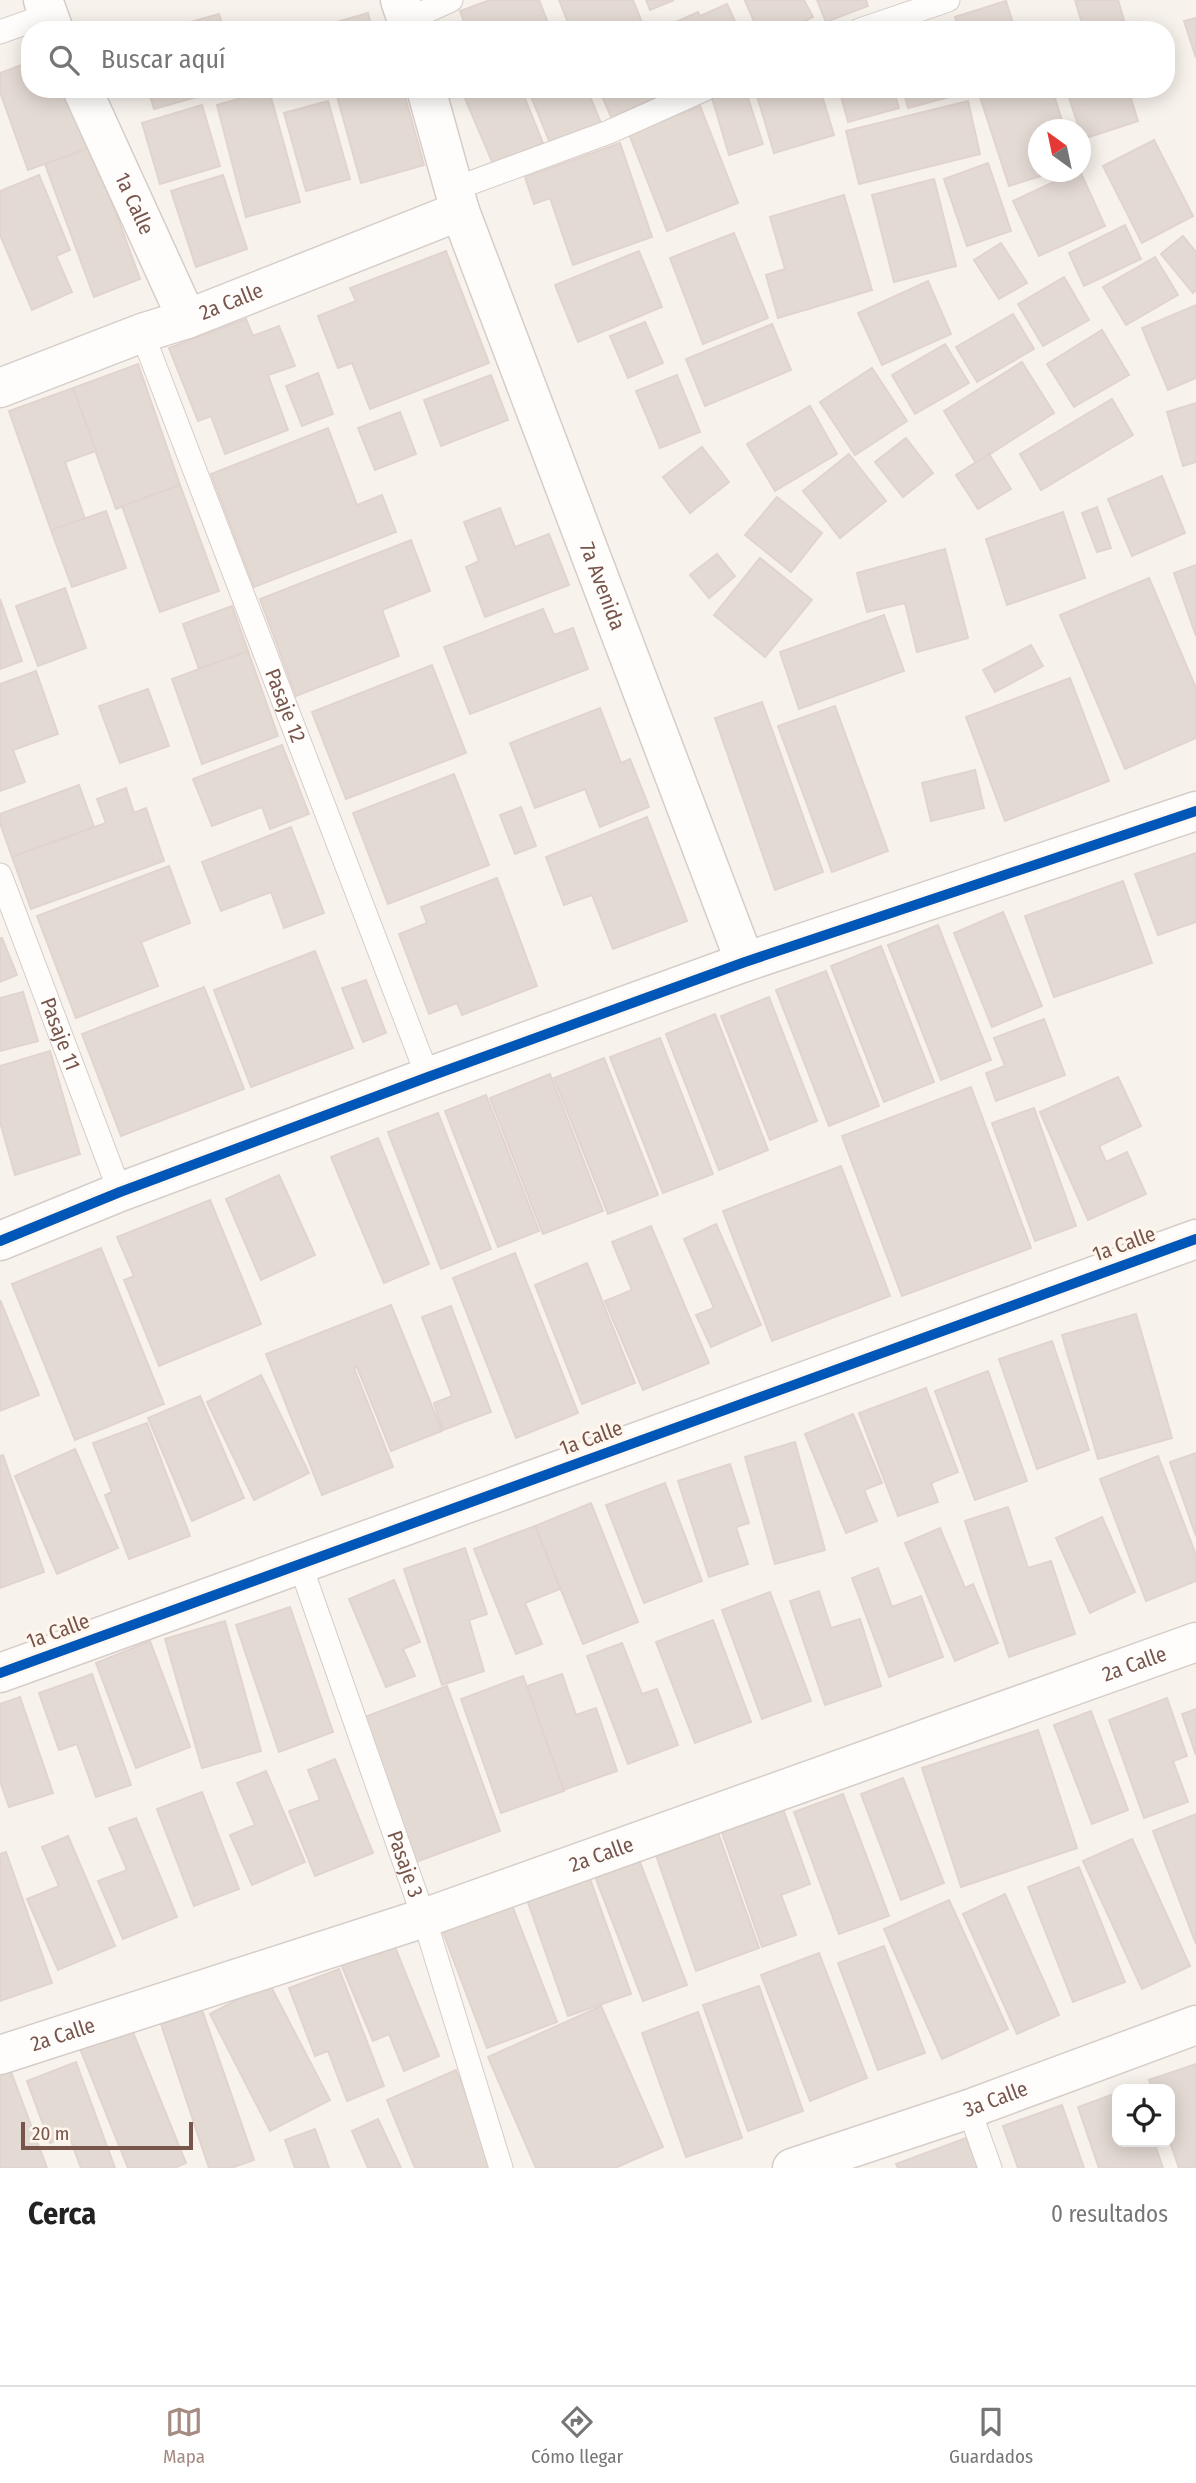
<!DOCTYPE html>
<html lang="es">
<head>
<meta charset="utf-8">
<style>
	:root { --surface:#fff; --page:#f2f2f2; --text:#222; --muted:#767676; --line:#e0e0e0; --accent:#a48c83 }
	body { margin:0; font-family:"Fira Sans Condensed",sans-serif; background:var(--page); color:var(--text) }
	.controls { position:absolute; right:21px; bottom:21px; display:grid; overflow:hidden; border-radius:14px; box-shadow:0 4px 18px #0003 }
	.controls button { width:63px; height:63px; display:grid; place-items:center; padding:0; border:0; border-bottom:2px solid var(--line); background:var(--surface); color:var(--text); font:35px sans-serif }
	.compass { position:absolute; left:1028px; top:119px; width:63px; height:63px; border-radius:50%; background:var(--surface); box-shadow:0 4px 18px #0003; rotate:327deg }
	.scale { position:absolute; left:21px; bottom:18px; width:172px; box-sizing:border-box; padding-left:7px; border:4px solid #77554b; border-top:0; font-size:19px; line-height:24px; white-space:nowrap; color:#77554b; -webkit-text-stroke:5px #fff6ee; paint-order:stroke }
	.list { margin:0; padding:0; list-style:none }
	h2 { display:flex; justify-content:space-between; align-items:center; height:91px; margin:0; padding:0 28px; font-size:30px }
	h2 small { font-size:23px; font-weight:400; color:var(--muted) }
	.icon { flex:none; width:38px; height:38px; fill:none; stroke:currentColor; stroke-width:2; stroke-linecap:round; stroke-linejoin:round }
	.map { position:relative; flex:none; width:1196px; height:2168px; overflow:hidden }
	.search { position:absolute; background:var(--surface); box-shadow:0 4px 18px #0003; left:21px; right:21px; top:21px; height:77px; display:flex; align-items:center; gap:18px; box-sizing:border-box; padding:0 24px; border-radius:28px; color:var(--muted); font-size:26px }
	.sheet { height:217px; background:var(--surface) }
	nav { display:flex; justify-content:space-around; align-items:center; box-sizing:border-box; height:98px; border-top:2px solid var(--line); background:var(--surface); font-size:19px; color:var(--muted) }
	nav a { display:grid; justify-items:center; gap:4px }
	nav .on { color:var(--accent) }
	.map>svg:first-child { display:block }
	.building { fill:#e4dad4; stroke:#e1d4ce; stroke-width:2 }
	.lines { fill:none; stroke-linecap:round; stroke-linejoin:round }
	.service-casing { stroke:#d6cdc8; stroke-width:25 }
	.minor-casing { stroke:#d6cdc8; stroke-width:41 }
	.service { stroke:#fefdfc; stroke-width:23 }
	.minor { stroke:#fefdfc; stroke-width:38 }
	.cycleway-casing { stroke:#fff6ee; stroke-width:15 }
	.cycleway { stroke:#0057b8; stroke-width:10 }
	.labels { text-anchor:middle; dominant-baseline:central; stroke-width:6; stroke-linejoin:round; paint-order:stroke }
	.street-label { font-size:21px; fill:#77554b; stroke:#fff6ee }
</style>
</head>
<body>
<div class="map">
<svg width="1196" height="2168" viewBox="0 0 1196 2168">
	<rect width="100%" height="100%" fill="#f8f2ec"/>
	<g class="building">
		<polygon points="490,0 539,0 550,28 545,30 467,30 460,11"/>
		<polygon points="559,0 633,0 645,30 571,30"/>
		<polygon points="646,0 674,0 650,10"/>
		<polygon points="748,0 804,0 813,17 787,30 758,30 745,1"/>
		<polygon points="817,0 866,0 868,6 826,22"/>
		<polygon points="1075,0 1118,0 1124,20 1092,30 1084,30"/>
		<polygon points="1006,1 1015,30 959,30 955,17"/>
		<polygon points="727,4 739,30 658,30 698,12 700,16"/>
		<polygon points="368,13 372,30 316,30 316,28"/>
		<polygon points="219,14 224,30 162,30"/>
		<polygon points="1196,18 1196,58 1184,21"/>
		<polygon points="30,62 30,89 71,89 92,147 28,170 0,92 0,73"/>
		<polygon points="148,89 225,89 154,109"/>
		<polygon points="335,89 403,89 424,165 361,183"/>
		<polygon points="461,89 521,89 543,143 493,164"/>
		<polygon points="528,89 587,89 601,123 550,143"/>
		<polygon points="599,89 669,89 670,92 611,117"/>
		<polygon points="741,89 745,89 763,144 729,155 712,98"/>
		<polygon points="755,89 820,89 834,135 774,153"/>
		<polygon points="839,89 893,89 899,108 848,122"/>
		<polygon points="903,89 970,89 971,91 908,108"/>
		<polygon points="1005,89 1052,89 1065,130 1038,130 1038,172 1054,172 1009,186 980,97"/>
		<polygon points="1066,89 1128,89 1138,121 1083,139"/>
		<polygon points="269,90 300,202 246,217 217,105"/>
		<polygon points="328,101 350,179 306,191 284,113"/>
		<polygon points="968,101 980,154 859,184 846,131"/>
		<polygon points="202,105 220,166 160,184 142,123"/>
		<polygon points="700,106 738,203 667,231 629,134"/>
		<polygon points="1154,140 1193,216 1142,243 1103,166"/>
		<polygon points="620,143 652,237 573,265 550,198 534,204 525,177"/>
		<polygon points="92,147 140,279 94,297 45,164"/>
		<polygon points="988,163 1011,231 967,246 944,179"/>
		<polygon points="1080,171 1105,226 1039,256 1013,201 1075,172"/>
		<polygon points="39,175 70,250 56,256 72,292 32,310 0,235 0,191"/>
		<polygon points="223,175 247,249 196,267 171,191"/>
		<polygon points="934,179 956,266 894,282 872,195"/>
		<polygon points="844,195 872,290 778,318 766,275 785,269 770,217"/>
		<polygon points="1125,225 1141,259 1084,286 1069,253"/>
		<polygon points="734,233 768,318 703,344 670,258"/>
		<polygon points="1183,236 1196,252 1196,290 1193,293 1161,254"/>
		<polygon points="1001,243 1027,283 999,299 974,260"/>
		<polygon points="446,251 489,363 370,409 352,363 338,368 318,316 356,301 350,288"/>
		<polygon points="639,251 662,307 578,342 555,285"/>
		<polygon points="1155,257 1178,295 1126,325 1103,287"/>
		<polygon points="1064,277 1089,320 1043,346 1018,304"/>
		<polygon points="928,281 951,334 882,365 858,313"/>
		<polygon points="1196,305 1196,378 1168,390 1142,328"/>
		<polygon points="1013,314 1034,349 977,382 956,347"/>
		<polygon points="246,319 253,336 279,326 295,366 268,375 288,430 225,454 211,416 198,421 169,348"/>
		<polygon points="645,322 663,363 628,378 610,336"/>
		<polygon points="772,324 791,370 705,406 686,359"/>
		<polygon points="1102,330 1129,375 1074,407 1047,364"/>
		<polygon points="945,344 969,383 915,414 892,375"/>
		<polygon points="1022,362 1054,413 976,463 944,411"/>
		<polygon points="138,364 180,485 116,509 73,388"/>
		<polygon points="872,368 907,421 855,455 820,402"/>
		<polygon points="318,373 333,414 302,426 286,386"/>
		<polygon points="491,375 508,420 441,446 424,400"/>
		<polygon points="677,375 700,432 660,448 636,391"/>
		<polygon points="73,388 96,451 65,462 85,519 51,530 9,411"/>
		<polygon points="1112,399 1133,435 1041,490 1020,454"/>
		<polygon points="1196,403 1196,462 1183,466 1167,412"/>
		<polygon points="810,406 837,454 775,491 747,444"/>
		<polygon points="400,412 416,454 375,470 358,428"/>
		<polygon points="328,428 357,505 382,495 396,532 254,587 211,474"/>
		<polygon points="906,438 933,473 903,497 875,462"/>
		<polygon points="702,447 729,482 690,513 663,477"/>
		<polygon points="849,454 886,501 840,538 803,491"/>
		<polygon points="989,454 1011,489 978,509 956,475"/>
		<polygon points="1162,476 1185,533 1132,556 1108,499"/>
		<polygon points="180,485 219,591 160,612 122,506"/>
		<polygon points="777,497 822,533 791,572 745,535"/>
		<polygon points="1097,507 1111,548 1097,552 1082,513"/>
		<polygon points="500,508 515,547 549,534 569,585 485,617 466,567 479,561 464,522"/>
		<polygon points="106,511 126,568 72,587 51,530"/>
		<polygon points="1063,512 1085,578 1007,605 986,539"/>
		<polygon points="411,540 430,591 382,610 399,656 296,696 260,599"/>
		<polygon points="945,549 968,638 917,652 905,603 867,612 857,573"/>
		<polygon points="717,554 735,576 709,598 690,575"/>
		<polygon points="760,558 812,600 765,657 714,615"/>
		<polygon points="1196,565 1196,636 1174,573"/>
		<polygon points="1149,578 1196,688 1196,738 1125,769 1060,615"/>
		<polygon points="65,588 86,648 38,666 16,606"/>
		<polygon points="0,599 22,661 0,669"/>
		<polygon points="232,606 248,651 199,669 183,624"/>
		<polygon points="543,609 554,635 573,628 588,669 470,714 444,647"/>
		<polygon points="884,615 904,671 799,709 780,652"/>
		<polygon points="1031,645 1043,666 995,692 983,670"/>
		<polygon points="248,651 278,736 202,764 172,679"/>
		<polygon points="432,665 466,753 346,799 312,712"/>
		<polygon points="36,671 58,734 13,750 25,782 0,791 0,684"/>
		<polygon points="1070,678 1109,781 1005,821 966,717"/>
		<polygon points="148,689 169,746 120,763 99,706"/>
		<polygon points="762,702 823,872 775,890 715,718"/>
		<polygon points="835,706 888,851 832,872 778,726"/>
		<polygon points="600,708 621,763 630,759 649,807 600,827 585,789 535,808 510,743"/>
		<polygon points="282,745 309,814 270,829 262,807 212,826 193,779"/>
		<polygon points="975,770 984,808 931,821 922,783"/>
		<polygon points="454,774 489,865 388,904 353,813"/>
		<polygon points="79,785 94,827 12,857 0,823 0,814"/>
		<polygon points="126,788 134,813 146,808 164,861 31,909 12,857 106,823 97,799"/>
		<polygon points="521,807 536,846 515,854 500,815"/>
		<polygon points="647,817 687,921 613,949 592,895 564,905 546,857"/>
		<polygon points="291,827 324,913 284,928 271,892 221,911 202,862"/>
		<polygon points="1196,853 1196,922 1158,935 1135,874"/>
		<polygon points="169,866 190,923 141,942 158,986 76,1018 37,916"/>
		<polygon points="497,878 537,986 462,1015 457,1003 429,1014 399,934 427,923 421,907"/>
		<polygon points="1123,881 1152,963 1054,997 1025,916"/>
		<polygon points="1003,912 1042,1006 992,1027 954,933"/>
		<polygon points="938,925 991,1060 941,1080 888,945"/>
		<polygon points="0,938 2,938 17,975 0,982"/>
		<polygon points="881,946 934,1082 884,1102 831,966"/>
		<polygon points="315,951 353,1048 251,1087 214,990"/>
		<polygon points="826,971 879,1106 829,1126 776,990"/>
		<polygon points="366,980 386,1033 363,1042 342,988"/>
		<polygon points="204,987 244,1089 121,1136 82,1034"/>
		<polygon points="23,992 38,1041 0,1051 0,998"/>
		<polygon points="769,997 817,1121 770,1140 721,1016"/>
		<polygon points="715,1014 768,1150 719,1170 666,1034"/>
		<polygon points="1044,1019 1065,1075 996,1101 986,1073 1005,1066 994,1038"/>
		<polygon points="660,1038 713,1174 663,1193 610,1057"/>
		<polygon points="50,1051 80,1154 15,1175 0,1122 0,1066"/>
		<polygon points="604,1058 658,1195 608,1214 554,1078"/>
		<polygon points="550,1074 603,1211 543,1234 490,1098"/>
		<polygon points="1118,1077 1141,1126 1099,1146 1106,1162 1127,1152 1146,1194 1088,1220 1040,1112"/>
		<polygon points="971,1087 1031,1248 902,1296 842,1136"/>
		<polygon points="486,1095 539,1231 498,1247 445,1111"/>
		<polygon points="1034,1108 1076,1226 1035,1241 992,1123"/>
		<polygon points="438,1113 491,1249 441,1269 388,1132"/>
		<polygon points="378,1138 429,1264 384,1283 331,1157"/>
		<polygon points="841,1166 890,1296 772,1341 723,1211"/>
		<polygon points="279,1175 315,1255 261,1280 226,1199"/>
		<polygon points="210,1200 261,1324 159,1366 124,1280 134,1276 117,1237"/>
		<polygon points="716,1224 761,1325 711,1347 696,1315 714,1308 684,1239"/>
		<polygon points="651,1226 709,1363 643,1390 605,1301 632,1290 612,1242"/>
		<polygon points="101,1248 164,1404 75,1440 12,1284"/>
		<polygon points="515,1253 578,1413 516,1438 453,1278"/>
		<polygon points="587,1263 635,1383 582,1404 535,1285"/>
		<polygon points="0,1300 39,1395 0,1411"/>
		<polygon points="391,1305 442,1431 391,1451 357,1367 354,1368 393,1467 322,1495 266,1354"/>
		<polygon points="451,1306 491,1412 443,1430 434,1403 452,1396 422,1317"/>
		<polygon points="1136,1314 1172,1438 1098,1459 1062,1335"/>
		<polygon points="1052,1341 1089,1450 1037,1469 999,1359"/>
		<polygon points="988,1371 1027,1481 975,1500 935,1391"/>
		<polygon points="261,1375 309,1473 254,1500 207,1402"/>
		<polygon points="926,1388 958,1472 931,1483 938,1502 898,1516 859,1413"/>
		<polygon points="200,1396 244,1498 192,1521 148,1418"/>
		<polygon points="853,1414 882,1483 864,1490 877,1521 846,1533 805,1434"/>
		<polygon points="147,1423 190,1536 129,1559 105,1495 112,1492 93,1443"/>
		<polygon points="795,1442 825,1550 775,1564 745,1457"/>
		<polygon points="75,1449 118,1548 57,1574 15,1476"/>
		<polygon points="1196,1453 1196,1536 1170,1462"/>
		<polygon points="3,1455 44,1572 0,1588 0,1456"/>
		<polygon points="1158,1456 1196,1555 1196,1581 1146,1601 1100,1479"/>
		<polygon points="730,1464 749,1523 736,1527 748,1564 709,1577 678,1481"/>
		<polygon points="665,1483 702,1581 644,1603 606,1505"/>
		<polygon points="591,1503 638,1622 583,1644 535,1526"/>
		<polygon points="1008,1507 1028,1568 1051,1561 1075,1634 1009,1657 965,1521"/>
		<polygon points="1102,1517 1135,1592 1090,1613 1056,1538"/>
		<polygon points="535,1526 560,1589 525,1603 542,1644 516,1654 474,1549"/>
		<polygon points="940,1528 965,1588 973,1584 998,1643 955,1661 905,1543"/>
		<polygon points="465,1548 487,1614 469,1620 484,1671 442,1685 404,1569"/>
		<polygon points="878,1568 892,1607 921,1596 943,1657 889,1677 852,1578"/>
		<polygon points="394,1580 420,1642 403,1649 415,1676 386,1687 349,1599"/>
		<polygon points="819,1591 831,1628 860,1619 881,1686 825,1705 790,1601"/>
		<polygon points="770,1592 811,1701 762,1719 722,1610"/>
		<polygon points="290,1607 333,1732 279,1752 236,1625"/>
		<polygon points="713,1620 751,1722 695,1743 656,1642"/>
		<polygon points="225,1621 261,1751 202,1768 165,1639"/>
		<polygon points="150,1641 190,1747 136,1768 96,1663"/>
		<polygon points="622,1643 642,1694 657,1689 678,1745 628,1764 587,1656"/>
		<polygon points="92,1674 131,1785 96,1797 77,1744 59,1750 39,1693"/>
		<polygon points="562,1674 576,1715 596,1708 617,1771 563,1790 527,1686"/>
		<polygon points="523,1676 564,1791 501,1813 461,1699"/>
		<polygon points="447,1686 500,1831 416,1862 362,1718"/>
		<polygon points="20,1697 53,1793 9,1807 0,1781 0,1704"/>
		<polygon points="1167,1698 1187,1756 1173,1761 1188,1802 1144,1818 1109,1720"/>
		<polygon points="1196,1709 1196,1755 1182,1714"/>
		<polygon points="1091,1711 1128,1810 1092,1824 1054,1725"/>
		<polygon points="1038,1730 1077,1848 961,1887 922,1768"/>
		<polygon points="335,1759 373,1853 315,1876 289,1811 320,1800 308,1770"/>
		<polygon points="266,1771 305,1862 252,1885 230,1835 255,1825 237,1783"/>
		<polygon points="903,1778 944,1883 901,1900 861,1794"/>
		<polygon points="202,1792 239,1889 194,1906 157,1809"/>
		<polygon points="843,1794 889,1916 839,1934 794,1812"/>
		<polygon points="781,1803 810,1884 781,1895 796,1935 762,1947 719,1824"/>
		<polygon points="1196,1814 1196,1944 1153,1831"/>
		<polygon points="136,1818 177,1917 123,1939 98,1881 127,1870 109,1828"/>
		<polygon points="718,1833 759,1948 696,1971 656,1855"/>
		<polygon points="68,1836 115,1946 58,1970 27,1899 59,1886 42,1847"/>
		<polygon points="1132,1839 1190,1966 1142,1989 1083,1861"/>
		<polygon points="635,1849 687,1985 643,2001 591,1866"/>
		<polygon points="6,1852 52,1983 0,2001 0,1854"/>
		<polygon points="1079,1867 1125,1982 1073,2002 1028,1887"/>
		<polygon points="589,1876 631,1994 568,2016 526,1897"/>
		<polygon points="1005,1894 1059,2015 1017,2034 963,1914"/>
		<polygon points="510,1900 557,2022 487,2048 441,1927"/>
		<polygon points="949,1900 1008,2029 942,2059 884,1929"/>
		<polygon points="393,1942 439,2056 404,2071 389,2034 373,2041 341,1964"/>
		<polygon points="884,1946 925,2053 878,2070 838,1963"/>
		<polygon points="819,1953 867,2078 810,2101 761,1975"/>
		<polygon points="339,1969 384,2086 347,2101 328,2051 315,2056 289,1988"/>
		<polygon points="269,1983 330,2100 270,2131 210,2014"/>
		<polygon points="759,1986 803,2111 748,2131 703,2005"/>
		<polygon points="601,2006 663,2147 615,2168 536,2168 488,2057"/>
		<polygon points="202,2010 254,2160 231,2168 209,2168 161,2024"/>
		<polygon points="698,2012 742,2138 686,2157 642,2033"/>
		<polygon points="130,2025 186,2163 174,2168 128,2168 79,2046"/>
		<polygon points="76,2062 115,2168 81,2168 69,2136 50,2143 27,2081"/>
		<polygon points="1196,2064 1196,2168 1179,2168 1170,2142 1170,2089 1152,2089 1149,2080"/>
		<polygon points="10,2069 47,2168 0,2168 0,2073"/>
		<polygon points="456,2070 497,2168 415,2168 387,2100"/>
		<polygon points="1117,2093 1117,2142 1154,2142 1163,2168 1099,2168 1078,2107"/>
		<polygon points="1062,2105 1084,2168 1018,2168 1003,2126"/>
		<polygon points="378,2119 401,2168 368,2168 352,2131"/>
		<polygon points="315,2129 329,2168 295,2168 285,2140"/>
		<polygon points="966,2138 978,2168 898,2168 896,2164"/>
	</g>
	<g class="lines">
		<defs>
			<g id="service">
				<polyline points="407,20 451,0"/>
				<polyline points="860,30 948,0"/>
				<polyline points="0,32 48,15"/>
				<polyline points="454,189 609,132 705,89"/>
				<path id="s1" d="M142,333L428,1077"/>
				<path id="s2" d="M0,875L120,1192"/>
				<path id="s3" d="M300,1564L424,1918L501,2168"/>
				<polyline points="969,2109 990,2168"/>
			</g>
			<g id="minor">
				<polyline points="43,0 54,30"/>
				<polyline points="400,0 410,30"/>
				<path id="s4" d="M82,89L187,319"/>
				<path id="s5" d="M426,89L460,211L745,962"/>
				<path id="s6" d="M0,388L142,333L187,319L460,211"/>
				<polyline points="0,1241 120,1192 428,1077 745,962 1196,811"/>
				<polyline points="0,1673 1196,1239"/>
				<path id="s7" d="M0,2055L424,1918L1196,1642"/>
				<path id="s8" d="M792,2168L969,2109L1196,2025"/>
			</g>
		</defs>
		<use href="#service" class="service-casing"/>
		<use href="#minor" class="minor-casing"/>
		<use href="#service" class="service"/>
		<use href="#minor" class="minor"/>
		<defs>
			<g id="cycleway">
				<polyline points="0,1241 120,1192 428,1077 745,962 1196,811"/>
				<polyline points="0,1673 1196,1239"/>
			</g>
		</defs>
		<use href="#cycleway" class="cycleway-casing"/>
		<use href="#cycleway" class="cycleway"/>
	</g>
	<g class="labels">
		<g class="street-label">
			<text stroke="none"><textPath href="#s4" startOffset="126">1a Calle</textPath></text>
			<text stroke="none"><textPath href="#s6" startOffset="247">2a Calle</textPath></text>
			<text stroke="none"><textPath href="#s5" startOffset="528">7a Avenida</textPath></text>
			<text stroke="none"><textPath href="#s1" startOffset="399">Pasaje 12</textPath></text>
			<text stroke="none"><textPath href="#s2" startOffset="170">Pasaje 11</textPath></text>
			<text transform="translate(1124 1244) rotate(-20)">1a Calle</text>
			<text transform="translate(591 1438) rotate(-20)">1a Calle</text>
			<text transform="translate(58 1631) rotate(-20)">1a Calle</text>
			<text stroke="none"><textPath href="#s7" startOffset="1200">2a Calle</textPath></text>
			<text stroke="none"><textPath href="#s7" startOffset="634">2a Calle</textPath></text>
			<text stroke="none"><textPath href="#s3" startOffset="318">Pasaje 3</textPath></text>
			<text stroke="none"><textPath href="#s7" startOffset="66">2a Calle</textPath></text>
			<text stroke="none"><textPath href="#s8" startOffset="215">3a Calle</textPath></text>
		</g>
	</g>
</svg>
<div class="controls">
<button><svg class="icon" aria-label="locate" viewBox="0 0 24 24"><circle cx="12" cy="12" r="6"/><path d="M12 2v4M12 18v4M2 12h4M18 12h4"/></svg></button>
</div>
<svg class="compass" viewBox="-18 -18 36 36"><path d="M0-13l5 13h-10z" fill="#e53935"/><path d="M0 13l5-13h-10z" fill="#767676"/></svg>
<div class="scale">20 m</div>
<div class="search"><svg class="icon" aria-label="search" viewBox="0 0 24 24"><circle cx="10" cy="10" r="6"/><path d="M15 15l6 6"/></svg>Buscar aquí</div>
</div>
<section class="sheet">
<h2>Cerca<small>0 resultados</small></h2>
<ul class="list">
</ul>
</section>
<nav>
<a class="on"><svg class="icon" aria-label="map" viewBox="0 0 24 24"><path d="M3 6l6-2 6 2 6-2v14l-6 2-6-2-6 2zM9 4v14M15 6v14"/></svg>Mapa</a>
<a><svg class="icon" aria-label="directions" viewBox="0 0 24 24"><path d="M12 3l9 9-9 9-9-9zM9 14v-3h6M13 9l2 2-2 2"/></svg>Cómo llegar</a>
<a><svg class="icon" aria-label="saved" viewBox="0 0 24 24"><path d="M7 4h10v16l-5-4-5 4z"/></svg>Guardados</a>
</nav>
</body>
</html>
